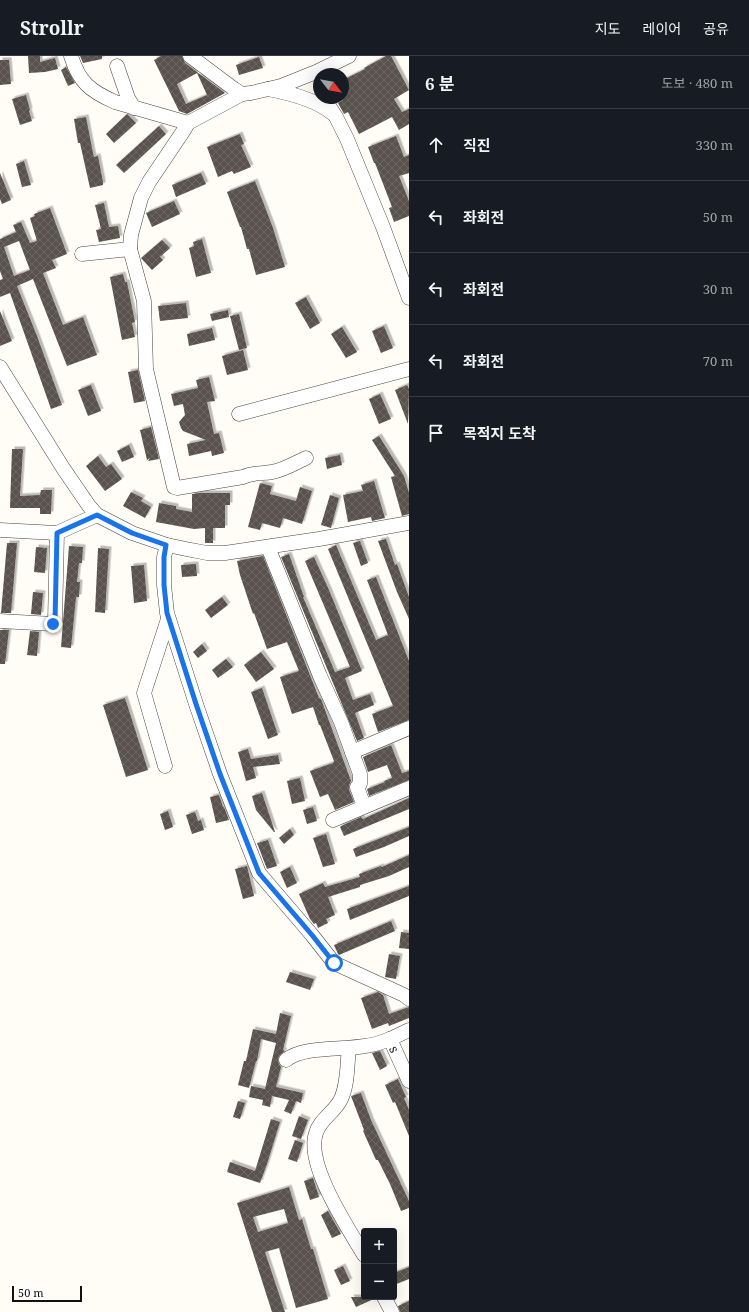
<!DOCTYPE html>
<html lang="ko">
<head>
<meta charset="utf-8">
<style>
	:root { --surface:#171b24; --page:#20242c; --text:#f1f3f6; --muted:#9ea1a6; --line:#363941 }
	body { margin:0; font-family:"Noto Serif","Noto Sans KR",serif; background:var(--page); color:var(--text) }
	.controls { position:absolute; right:12px; bottom:12px; display:grid; overflow:hidden; border-radius:4px; box-shadow:0 4px 16px #0002 }
	.controls button { width:36px; height:36px; display:grid; place-items:center; padding:0; border:0; border-bottom:1px solid var(--line); background:var(--surface); color:var(--text); font:20px sans-serif }
	.compass { position:absolute; left:313px; top:12px; width:36px; height:36px; border-radius:50%; background:var(--surface); box-shadow:0 4px 16px #0002; rotate:121deg }
	.scale { position:absolute; left:12px; bottom:10px; width:70px; box-sizing:border-box; padding-left:4px; border:2px solid #111; border-top:0; font-size:11px; line-height:14px; white-space:nowrap; color:#111; -webkit-text-stroke:3px #fff; paint-order:stroke }
	.stop { position:absolute; width:12px; height:12px; margin:-9px; border:3px solid #1a73e8; border-radius:50%; background:#fff }
	.stop.end { background:#1a73e8; border-color:#fff; box-shadow:0 1px 4px #0008 }
	.list { margin:0; padding:0; list-style:none }
	h2 { display:flex; justify-content:space-between; align-items:center; height:52px; margin:0; padding:0 16px; font-size:17px }
	h2 small { font-size:13px; font-weight:400; color:var(--muted) }
	.list li { display:grid; grid-template-columns:26px 1fr auto; gap:12px; align-items:center; box-sizing:border-box; height:72px; padding:0 16px; border-top:1px solid var(--line) }
	.list b { display:block; font-size:15px; white-space:nowrap }
	.list em { font-size:13px; font-style:normal; color:var(--muted) }
	.icon { flex:none; width:22px; height:22px; fill:none; stroke:currentColor; stroke-width:2; stroke-linecap:round; stroke-linejoin:round }
	.map { position:relative; flex:none; width:409px; height:1256px; overflow:hidden }
	header { display:flex; align-items:center; gap:24px; box-sizing:border-box; height:56px; padding:0 20px; background:var(--surface); border-bottom:1px solid var(--line) }
	header strong { font-size:19px }
	nav { display:flex; gap:22px; margin-inline-start:auto; font-size:14px }
	main { display:flex }
	aside { flex:1; background:var(--surface) }
	.map>svg:first-child { display:block }
	.building { fill:url(#building-cross-hatch); fill-rule:evenodd; filter:url(#shadow) }
	.lines { fill:none; stroke-linecap:round; stroke-linejoin:round }
	.minor-casing { stroke:#444; stroke-width:15 }
	.minor { stroke:#fff; stroke-width:14 }
	.route { stroke:#1a73e8; stroke-width:5 }
	.labels { text-anchor:middle; dominant-baseline:central; stroke-width:4; stroke-linejoin:round; paint-order:stroke }
	.street-label { font-size:13px; fill:#111; stroke:#fff }
</style>
</head>
<body>
<header>
<strong>Strollr</strong>
<nav><a>지도</a><a>레이어</a><a>공유</a></nav>
</header>
<main>
<div class="map">
<svg width="409" height="1256" viewBox="0 0 409 1256">
	<defs>
		<pattern id="building-cross-hatch" width="8" height="8" patternUnits="userSpaceOnUse"><rect width="8" height="8" fill="#5a524d"/><path d="M0 0l8 8M0 8l8-8" fill="none" stroke="#6d6662"/></pattern>
		<filter id="shadow"><feDropShadow dx="2.5" dy="-2.5" stdDeviation="0" flood-color="#0004"/></filter>
	</defs>
	<rect width="100%" height="100%" fill="#fffdf5"/>
	<g class="building">
		<polygon points="28,0 40,0 40,6 55,2 58,13 45,16 29,17"/>
		<polygon points="80,0 102,0 102,3 83,7"/>
		<path d="M161,0H182L185,7L225,37L187,58L179,55L154,4ZM197,17L207,39L186,48L177,28Z"/>
		<polygon points="386,0 391,0 409,34 394,43 402,56 409,53 409,68 399,74 392,61 359,78 348,56 344,58 338,47 343,44 343,24 365,13 364,12"/>
		<polygon points="259,1 263,12 239,19 236,9"/>
		<polygon points="0,4 9,4 11,28 0,29"/>
		<polygon points="66,11 75,27 68,30 61,14"/>
		<polygon points="26,39 30,54 29,55 32,65 20,69 12,43"/>
		<polygon points="127,58 136,67 114,87 106,78"/>
		<polygon points="86,61 93,97 94,101 98,100 103,126 103,129 90,132 80,87 78,87 74,63"/>
		<polygon points="159,70 166,78 124,117 116,109"/>
		<polygon points="240,78 244,88 241,89 251,111 234,118 232,115 218,121 207,91"/>
		<polygon points="396,80 404,101 409,99 409,117 399,120 409,145 409,160 394,166 389,152 392,151 375,107 374,107 368,91"/>
		<polygon points="24,105 31,129 22,131 16,108"/>
		<polygon points="0,117 11,144 2,148 0,143"/>
		<polygon points="201,117 206,128 176,141 172,129"/>
		<polygon points="255,125 273,172 285,211 256,219 249,193 247,193 241,171 240,171 227,136"/>
		<polygon points="174,145 180,158 152,171 146,157"/>
		<polygon points="104,147 109,171 118,170 120,182 99,186 96,174 101,173 95,149"/>
		<path d="M50,152L67,198L52,204L56,212L43,217L63,269L83,261L97,299L67,310L33,223L17,230L37,280L62,349L51,353L10,237L0,241V224L3,223L0,215V183L16,176L13,169L21,166L30,187L37,185L30,162L35,160L34,158ZM19,185L30,214L14,220L4,191Z"/>
		<polygon points="202,183 211,217 196,221 189,192 194,190 193,186"/>
		<polygon points="162,184 170,192 160,201 163,204 152,214 141,202"/>
		<polygon points="123,218 125,226 127,226 135,266 132,267 135,281 122,284 110,221"/>
		<polygon points="306,241 320,267 310,273 295,247"/>
		<polygon points="186,247 188,262 160,265 158,250"/>
		<polygon points="228,254 229,261 212,265 210,258"/>
		<polygon points="0,255 12,285 0,290"/>
		<polygon points="239,258 247,292 239,294 230,260"/>
		<polygon points="384,270 393,292 381,297 372,275"/>
		<polygon points="342,271 357,296 346,302 331,278"/>
		<polygon points="212,272 215,284 189,290 187,278"/>
		<polygon points="243,294 248,314 227,319 222,300"/>
		<polygon points="138,314 145,345 134,347 128,316"/>
		<polygon points="209,321 215,345 207,346 214,378 219,377 224,397 212,400 211,395 189,400 187,388 206,384 183,375 181,372 179,366 185,359 183,348 174,350 171,338 198,332 196,324"/>
		<polygon points="91,329 101,355 88,360 78,334"/>
		<polygon points="407,329 409,333 408,368 395,334"/>
		<polygon points="380,338 391,363 379,368 369,343"/>
		<polygon points="151,371 159,403 148,405 150,402 147,404 140,374"/>
		<polygon points="379,380 404,420 409,437 409,458 402,460 391,421 395,420 372,384"/>
		<polygon points="129,389 134,401 122,406 117,395"/>
		<polygon points="12,393 23,393 20,440 40,439 41,434 52,434 51,458 40,458 40,452 10,452"/>
		<polygon points="340,399 342,409 327,413 325,402"/>
		<polygon points="98,400 106,411 111,408 122,423 105,435 86,410"/>
		<polygon points="374,425 385,462 372,465 371,461 348,466 343,439 363,435 361,429"/>
		<polygon points="260,427 272,430 270,438 296,445 300,431 312,435 302,468 283,462 280,472 262,467 260,474 248,471"/>
		<polygon points="131,436 143,442 141,445 151,451 145,462 123,450"/>
		<polygon points="199,437 230,437 230,449 225,449 225,472 213,472 213,487 205,487 205,472 194,473 156,466 159,447 176,450 176,453 192,456 192,438"/>
		<polygon points="330,439 339,442 331,472 321,469"/>
		<polygon points="386,483 395,509 397,508 409,541 409,563 397,536 378,485"/>
		<polygon points="360,485 368,507 361,510 353,487"/>
		<polygon points="7,487 17,487 11,557 1,557"/>
		<polygon points="336,489 376,584 388,579 367,524 376,521 409,605 409,664 378,676 372,658 393,650 328,493"/>
		<polygon points="69,490 83,491 82,507 79,507 77,526 80,526 79,541 76,541 71,592 61,591"/>
		<polygon points="36,491 47,492 45,517 34,516"/>
		<polygon points="98,492 109,493 105,557 95,556"/>
		<polygon points="289,498 304,541 303,541 335,616 350,611 305,505 314,501 329,534 362,615 345,622 353,644 370,638 374,649 355,657 364,682 357,685 281,501"/>
		<polygon points="263,500 319,642 321,643 351,725 349,729 349,734 354,746 335,754 328,738 320,741 310,715 333,707 334,705 320,669 319,669 313,651 292,658 280,621 299,615 287,586 267,593 254,557 253,558 240,519 237,505"/>
		<polygon points="196,508 197,520 182,521 181,509"/>
		<polygon points="144,509 147,545 134,547 131,510"/>
		<polygon points="33,536 43,537 41,559 31,558"/>
		<polygon points="222,541 228,549 211,562 205,554"/>
		<polygon points="0,574 9,574 5,608 0,608"/>
		<polygon points="30,575 39,576 37,600 27,599"/>
		<polygon points="202,588 207,595 198,602 193,596"/>
		<polygon points="261,596 274,613 256,626 244,609"/>
		<polygon points="226,603 233,611 218,622 212,614"/>
		<polygon points="262,632 278,679 268,683 251,636"/>
		<polygon points="125,642 148,714 126,721 103,649"/>
		<polygon points="391,689 402,717 409,715 409,724 369,740 367,733 385,726 384,725 392,722 387,709 368,716 363,701"/>
		<polygon points="248,693 251,703 278,699 280,708 253,711 256,722 246,725 238,696"/>
		<polygon points="300,722 305,745 292,748 287,725"/>
		<polygon points="262,737 275,776 274,776 256,754 252,740"/>
		<polygon points="219,739 223,751 224,751 229,764 216,767 210,741"/>
		<polygon points="409,742 409,753 344,780 340,771 341,770 361,761 363,763"/>
		<polygon points="313,751 317,765 307,768 303,754"/>
		<polygon points="168,755 173,771 165,774 160,758"/>
		<polygon points="195,756 198,765 201,764 204,774 192,778 186,759"/>
		<polygon points="409,771 409,780 384,791 356,801 353,793"/>
		<polygon points="290,773 294,779 284,788 279,782"/>
		<polygon points="326,778 335,808 323,811 313,782"/>
		<polygon points="268,784 277,810 267,813 257,787"/>
		<polygon points="409,799 409,811 389,820 360,829 360,831 328,841 335,859 326,863 328,867 318,872 316,867 314,868 310,863 299,838 323,827 325,831 360,821 359,818 381,810 382,811"/>
		<polygon points="247,810 254,840 243,843 235,813"/>
		<polygon points="290,811 297,827 287,832 280,816"/>
		<polygon points="409,830 409,840 350,864 347,853"/>
		<polygon points="391,865 395,875 339,899 338,898 334,889"/>
		<polygon points="401,876 409,877 409,893 399,892"/>
		<polygon points="389,898 400,900 396,923 385,921"/>
		<polygon points="290,916 314,923 310,934 286,926"/>
		<polygon points="378,936 383,939 389,958 409,951 409,962 389,970 388,967 372,973 361,942"/>
		<polygon points="280,957 291,960 283,994 285,995 279,1000 278,1004 279,1008 281,1011 276,1031 303,1037 301,1047 296,1045 291,1058 284,1055 289,1044 272,1040 270,1051 262,1049 263,1044 249,1041 251,1030 265,1033 276,987 261,983 257,1005 256,1005 249,1032 238,1029 244,1005 246,1005 253,973 276,978"/>
		<polygon points="380,995 387,1010 380,1014 372,997"/>
		<polygon points="398,1023 406,1041 404,1042 409,1054 409,1080 395,1046 393,1047 385,1029"/>
		<polygon points="361,1037 371,1064 409,1145 409,1152 401,1155 390,1128 378,1104 376,1104 363,1075 364,1074 351,1040"/>
		<polygon points="238,1045 245,1047 240,1063 233,1061"/>
		<polygon points="299,1060 308,1064 301,1083 292,1080"/>
		<polygon points="271,1063 280,1066 267,1108 260,1127 227,1116 230,1106 255,1115"/>
		<polygon points="295,1084 303,1087 297,1106 288,1103"/>
		<polygon points="313,1122 319,1141 310,1144 304,1125"/>
		<path d="M289,1131L299,1164L302,1163L311,1193H313L328,1243L296,1252L279,1192L265,1196L285,1256H272L237,1147ZM284,1153L288,1167L258,1176L253,1161Z"/>
		<polygon points="328,1155 341,1178 332,1182 321,1159"/>
		<polygon points="343,1210 350,1225 341,1229 334,1214"/>
		<polygon points="409,1211 409,1223 394,1229 394,1217"/>
		<polygon points="351,1241 376,1241 376,1242 356,1251"/>
		<polygon points="409,1245 409,1256 400,1256 398,1250"/>
	</g>
	<g class="lines">
		<defs>
			<g id="minor">
				<path d="M71,0C79,26 90,35 115,46L188,67"/>
				<polyline points="190,0 234,33 242,38 251,37 281,30 316,16 349,0"/>
				<polyline points="117,10 128,42 134,52"/>
				<path d="M268,33C289,37 315,43 332,57"/>
				<path d="M242,38L188,67L184,74L149,126L141,142L131,179L130,193L144,245L146,313L174,431L177,432L243,421C254,416 261,418 272,416C284,414 295,407 306,402"/>
				<polyline points="324,42 336,61 347,83 383,171 409,242"/>
				<polyline points="82,198 130,193"/>
				<polyline points="0,311 63,412 89,450 97,459 132,477 167,489 186,493 207,497 225,497 319,483 409,467"/>
				<polyline points="239,358 409,313"/>
				<polyline points="0,474 57,477 97,459"/>
				<polyline points="167,489 164,501 164,529 167,557 196,648 220,718 259,817 312,879 334,907 404,939 409,943"/>
				<polyline points="268,491 320,620 341,666 360,718 360,728 357,731 364,750"/>
				<polyline points="0,565 53,568 55,565 57,477"/>
				<polyline points="352,696 409,672"/>
				<polyline points="165,710 144,637 168,563"/>
				<polyline points="333,764 409,732"/>
				<path id="s1" d="M390,983L409,1025"/>
				<path d="M349,992C347,1009 348,1028 341,1043C335,1056 320,1063 316,1077C305,1108 348,1172 364,1199"/>
				<path d="M286,1004C303,990 343,994 365,990C381,988 395,981 409,974"/>
				<polyline points="384,1241 392,1256"/>
			</g>
		</defs>
		<use href="#minor" class="minor-casing"/>
		<use href="#minor" class="minor"/>
	</g>
	<g class="lines">
		<polyline class="route" points="53,568 55,565 57,477 97,459 132,477 166,489 164,501 164,529 167,557 196,648 220,718 259,817 312,879 334,907"/>
	</g>
	<g class="labels">
		<g class="street-label">
			<text stroke="none"><textPath href="#s1" startOffset="11">s</textPath></text>
		</g>
	</g>
</svg>
<div class="controls">
<button>+</button>
<button>−</button>
</div>
<svg class="compass" viewBox="-18 -18 36 36"><path d="M0-13l5 13h-10z" fill="#e53935"/><path d="M0 13l5-13h-10z" fill="#9ea1a6"/></svg>
<div class="scale">50 m</div>
<div class="stop" style="left:334px;top:907px"></div>
<div class="stop end" style="left:53px;top:568px"></div>
</div>
<aside>
<h2>6 분<small>도보 · 480 m</small></h2>
<ul class="list">
<li><svg class="icon" aria-label="ahead" viewBox="0 0 24 24"><path d="M12 20V5M6 11l6-6 6 6"/></svg><div><b>직진</b></div><em>330 m</em></li>
<li><svg class="icon" aria-label="left" viewBox="0 0 24 24"><path d="M17 20v-9H6M10 6l-5 5 5 5"/></svg><div><b>좌회전</b></div><em>50 m</em></li>
<li><svg class="icon" aria-label="left" viewBox="0 0 24 24"><path d="M17 20v-9H6M10 6l-5 5 5 5"/></svg><div><b>좌회전</b></div><em>30 m</em></li>
<li><svg class="icon" aria-label="left" viewBox="0 0 24 24"><path d="M17 20v-9H6M10 6l-5 5 5 5"/></svg><div><b>좌회전</b></div><em>70 m</em></li>
<li><svg class="icon" aria-label="arrive" viewBox="0 0 24 24"><path d="M6 21V4h12l-3 4 3 4H6"/></svg><div><b>목적지 도착</b></div></li>
</ul>
</aside>
</main>
</body>
</html>
